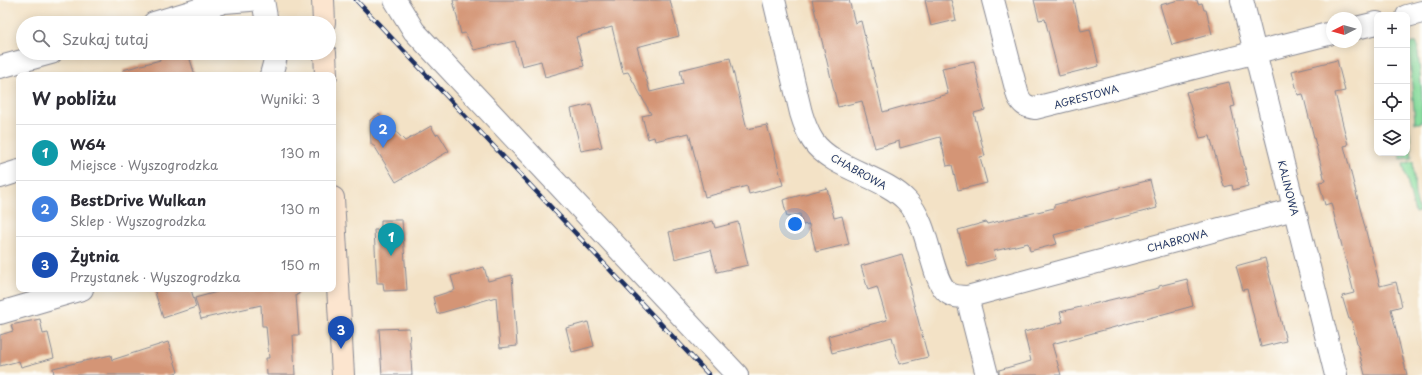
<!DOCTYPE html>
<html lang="pl">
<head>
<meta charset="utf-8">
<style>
	:root { --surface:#fff; --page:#f7f7f7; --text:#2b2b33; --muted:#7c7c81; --line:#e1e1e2; --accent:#b5179e }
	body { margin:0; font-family:"Playpen Sans",sans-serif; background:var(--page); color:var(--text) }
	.controls { position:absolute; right:12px; top:12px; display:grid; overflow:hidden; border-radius:8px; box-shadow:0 2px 10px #0003 }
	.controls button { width:36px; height:36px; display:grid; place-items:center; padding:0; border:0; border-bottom:1px solid var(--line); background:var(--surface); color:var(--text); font:20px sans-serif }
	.compass { position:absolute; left:1326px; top:12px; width:36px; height:36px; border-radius:50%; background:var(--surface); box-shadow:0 2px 10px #0003; rotate:264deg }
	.you { position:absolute; left:795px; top:224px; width:14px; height:14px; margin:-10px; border:3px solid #fff; border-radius:50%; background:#1a73e8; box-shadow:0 0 0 6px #1a73e833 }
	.badge { display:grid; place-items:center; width:26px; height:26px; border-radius:50%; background:var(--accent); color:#fff; font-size:13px; font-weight:700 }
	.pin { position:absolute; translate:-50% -33px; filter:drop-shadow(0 1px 2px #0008) }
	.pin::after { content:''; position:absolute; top:21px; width:14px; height:12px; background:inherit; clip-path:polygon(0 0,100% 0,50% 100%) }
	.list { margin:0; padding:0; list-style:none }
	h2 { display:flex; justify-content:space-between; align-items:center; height:52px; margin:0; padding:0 16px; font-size:17px }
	h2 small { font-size:13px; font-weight:400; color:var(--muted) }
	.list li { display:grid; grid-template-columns:26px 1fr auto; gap:12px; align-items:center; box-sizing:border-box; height:56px; padding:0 16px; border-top:1px solid var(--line) }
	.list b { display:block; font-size:15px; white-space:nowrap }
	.list p { margin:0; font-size:13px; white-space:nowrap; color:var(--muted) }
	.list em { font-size:13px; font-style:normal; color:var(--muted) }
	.icon { flex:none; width:22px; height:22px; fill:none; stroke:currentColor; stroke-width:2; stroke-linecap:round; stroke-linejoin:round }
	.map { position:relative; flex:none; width:1422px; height:375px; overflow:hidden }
	.search { position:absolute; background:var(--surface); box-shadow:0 2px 10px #0003; left:16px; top:16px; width:320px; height:44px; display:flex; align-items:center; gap:10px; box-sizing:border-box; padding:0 14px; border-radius:22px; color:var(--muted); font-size:15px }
	.panel { position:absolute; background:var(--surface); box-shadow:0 2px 10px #0003; left:16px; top:72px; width:320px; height:220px; border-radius:8px }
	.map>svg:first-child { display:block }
	.green { fill:#8bde9f; stroke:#53867e }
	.building { fill:#d49576 }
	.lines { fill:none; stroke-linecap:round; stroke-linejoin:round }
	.street-casing { stroke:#878892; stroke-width:24 }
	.secondary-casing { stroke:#878892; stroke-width:24 }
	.street { stroke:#fff; stroke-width:22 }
	.secondary { stroke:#fce5cf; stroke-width:22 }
	.rail-casing { stroke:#1b2f5e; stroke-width:4.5 }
	.rail { stroke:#fdfcf7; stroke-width:3; stroke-dasharray:9; stroke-linecap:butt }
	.labels { text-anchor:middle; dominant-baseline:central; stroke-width:3; stroke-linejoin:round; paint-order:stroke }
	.street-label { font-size:10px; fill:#1b2f5e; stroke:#fdfcf7 }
</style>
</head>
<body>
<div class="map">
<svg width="1422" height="375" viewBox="0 0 1422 375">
	<rect width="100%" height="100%" fill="#fdfcf7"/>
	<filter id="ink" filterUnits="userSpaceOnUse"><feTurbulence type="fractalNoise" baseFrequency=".025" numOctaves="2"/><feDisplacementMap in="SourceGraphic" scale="8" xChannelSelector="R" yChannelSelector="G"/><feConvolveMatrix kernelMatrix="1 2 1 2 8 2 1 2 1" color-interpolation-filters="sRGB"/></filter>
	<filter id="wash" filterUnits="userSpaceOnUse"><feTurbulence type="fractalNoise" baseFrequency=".012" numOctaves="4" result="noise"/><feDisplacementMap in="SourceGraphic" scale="16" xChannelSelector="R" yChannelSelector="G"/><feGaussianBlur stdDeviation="0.9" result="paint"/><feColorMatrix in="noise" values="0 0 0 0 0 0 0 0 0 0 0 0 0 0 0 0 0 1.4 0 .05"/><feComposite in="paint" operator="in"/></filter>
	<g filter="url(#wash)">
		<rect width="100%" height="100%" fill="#f3e2c6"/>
		<g class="green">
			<polygon points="1411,43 1417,43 1422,94 1422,123 1415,123 1409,48"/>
			<polygon points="1407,101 1412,158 1401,159 1399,153 1407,153"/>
			<polygon points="1413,161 1415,196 1419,212 1415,213 1403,164"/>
		</g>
		<g id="blocks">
			<g class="building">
				<polygon points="453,0 670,0 679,36 637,47 650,92 683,84 680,70 730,58 747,129 767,125 783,185 749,194 747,186 705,197 689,133 655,141 654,137 648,139 642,116 651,114 628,72 623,73 612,27 576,37 584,66 545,77 541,61 522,66 515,41 474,50 465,33 461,34"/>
				<polygon points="812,0 849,0 855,23 861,21 883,112 948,94 942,68 974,61 985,110 974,113 985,156 980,157 987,183 958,190 952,165 947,166 940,137 900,148 899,141 875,148 862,101 838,107"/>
				<polygon points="925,0 951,0 956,20 931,26"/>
				<polygon points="1034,0 1074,0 1081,31 1090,29 1099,66 1059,76 1045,19 1039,20"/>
				<polygon points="1179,0 1197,0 1198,4 1202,3 1204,10 1206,10 1212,34 1172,45 1160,5"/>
				<polygon points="158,53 188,53 195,75 124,75 123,70 160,60"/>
				<polygon points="1337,60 1345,91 1335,93 1348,145 1344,146 1380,286 1396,282 1402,306 1391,309 1407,375 1365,375 1351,319 1349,319 1342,296 1354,293 1331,203 1325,205 1319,182 1325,181 1303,94 1298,95 1292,71"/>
				<polygon points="1229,82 1235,106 1231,107 1248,181 1247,181 1248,186 1233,190 1232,185 1224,187 1210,136 1200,138 1186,92"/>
				<polygon points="591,104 602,147 581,151 571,109"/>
				<polygon points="379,114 405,141 431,126 436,135 438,133 449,151 396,182 375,147 371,144 370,120"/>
				<polygon points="1150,180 1157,208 1054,235 1057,244 1030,251 1028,243 994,251 996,259 968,267 958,230 986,222 987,224 1054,208 1054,205"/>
				<polygon points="827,188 834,218 842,216 849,244 816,252 809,224 802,225 800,214 787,217 783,200"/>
				<polygon points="381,220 402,220 407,290 384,291 383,283 377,283 374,230 381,230"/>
				<polygon points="713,221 715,228 738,222 748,265 717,272 711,250 675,259 669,232"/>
				<polygon points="902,254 911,285 909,286 928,357 899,364 892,337 832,353 828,336 887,320 877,287 868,290 861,266"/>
				<polygon points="1265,258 1286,341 1261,347 1247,289 1243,290 1236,266"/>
				<polygon points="484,267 488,281 512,275 517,346 500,348 496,297 437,314 433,297 455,290 451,276"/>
				<polygon points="1187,279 1193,306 1052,344 1061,375 999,375 999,370 1031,361 1024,332 1063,322 1060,312 1159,288 1159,286"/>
				<polygon points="154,289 191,289 196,307 163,318"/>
				<polygon points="228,289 298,289 299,294 296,295 299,335 293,335 295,375 267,375 266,358 269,358 266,326 262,326 261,305 201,319 195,298"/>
				<polygon points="40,319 43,334 48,333 54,358 21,367 19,361 0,366 0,335 13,331 11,325"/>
				<polygon points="588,322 594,346 572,352 566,328"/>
				<polygon points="409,328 412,375 382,375 379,329"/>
				<polygon points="168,342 178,372 168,375 54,375 53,368 111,355 112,360"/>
			</g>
		</g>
	</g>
	<g filter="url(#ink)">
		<use href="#blocks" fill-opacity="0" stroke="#878892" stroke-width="1"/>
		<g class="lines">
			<defs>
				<g id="street">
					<polyline points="263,0 267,23"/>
					<polyline points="395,0 414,31 737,375"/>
					<path d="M774,0L801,113C804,123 807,132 813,141C832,169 884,176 907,201C930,225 930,277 947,292C953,297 961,297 967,297L1294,209"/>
					<path d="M993,0L1018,96C1022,104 1026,107 1035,108L1332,33"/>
					<polyline points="1242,0 1336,375"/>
					<polyline points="1407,16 1422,12"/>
					<polyline points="154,23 224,2 250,0"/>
					<polyline points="1356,28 1377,23"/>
					<polyline points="0,67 51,53"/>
					<polyline points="271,75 277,53"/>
					<polyline points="0,177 19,171"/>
					<polyline points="967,297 987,375"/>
					<polyline points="0,313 82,289"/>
				</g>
				<g id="secondary">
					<polyline points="323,0 324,23"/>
					<polyline points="325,53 326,75"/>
					<polyline points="333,198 343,375"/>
				</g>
			</defs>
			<use href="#street" class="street-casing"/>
			<use href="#secondary" class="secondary-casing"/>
			<use href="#street" class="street"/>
			<use href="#secondary" class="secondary"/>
			<defs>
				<polyline id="rail" points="356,0 709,375"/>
			</defs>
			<use href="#rail" class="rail-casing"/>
			<use href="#rail" class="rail"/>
		</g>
	</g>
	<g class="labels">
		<g class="street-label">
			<text transform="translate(1086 96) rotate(-15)">AGRESTOWA</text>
			<text transform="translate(859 171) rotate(29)">CHABROWA</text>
			<text transform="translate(1289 188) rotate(76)">KALINOWA</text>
			<text transform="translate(1177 240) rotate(-15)">CHABROWA</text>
		</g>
	</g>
</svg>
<div class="controls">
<button>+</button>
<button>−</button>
<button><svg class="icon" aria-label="locate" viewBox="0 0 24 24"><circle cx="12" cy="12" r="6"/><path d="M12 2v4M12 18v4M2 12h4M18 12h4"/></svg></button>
<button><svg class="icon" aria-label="layers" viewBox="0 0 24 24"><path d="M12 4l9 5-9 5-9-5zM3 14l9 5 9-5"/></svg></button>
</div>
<svg class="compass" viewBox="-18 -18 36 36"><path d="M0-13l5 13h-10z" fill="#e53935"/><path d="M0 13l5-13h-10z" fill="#7c7c81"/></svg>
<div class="you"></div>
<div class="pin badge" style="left:391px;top:256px;background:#0f9aa8">1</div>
<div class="pin badge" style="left:383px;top:148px;background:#3f7fe0">2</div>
<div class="pin badge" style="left:341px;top:349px;background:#1a4fb4">3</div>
<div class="search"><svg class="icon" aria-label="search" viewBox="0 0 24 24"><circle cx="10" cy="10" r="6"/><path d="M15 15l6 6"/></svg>Szukaj tutaj</div>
<section class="panel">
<h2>W pobliżu<small>Wyniki: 3</small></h2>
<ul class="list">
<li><span class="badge" style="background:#0f9aa8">1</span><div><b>W64</b><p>Miejsce · Wyszogrodzka</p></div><em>130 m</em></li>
<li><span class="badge" style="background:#3f7fe0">2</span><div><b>BestDrive Wulkan</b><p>Sklep · Wyszogrodzka</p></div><em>130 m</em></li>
<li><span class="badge" style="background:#1a4fb4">3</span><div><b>Żytnia</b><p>Przystanek · Wyszogrodzka</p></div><em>150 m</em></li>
</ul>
</section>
</div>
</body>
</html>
